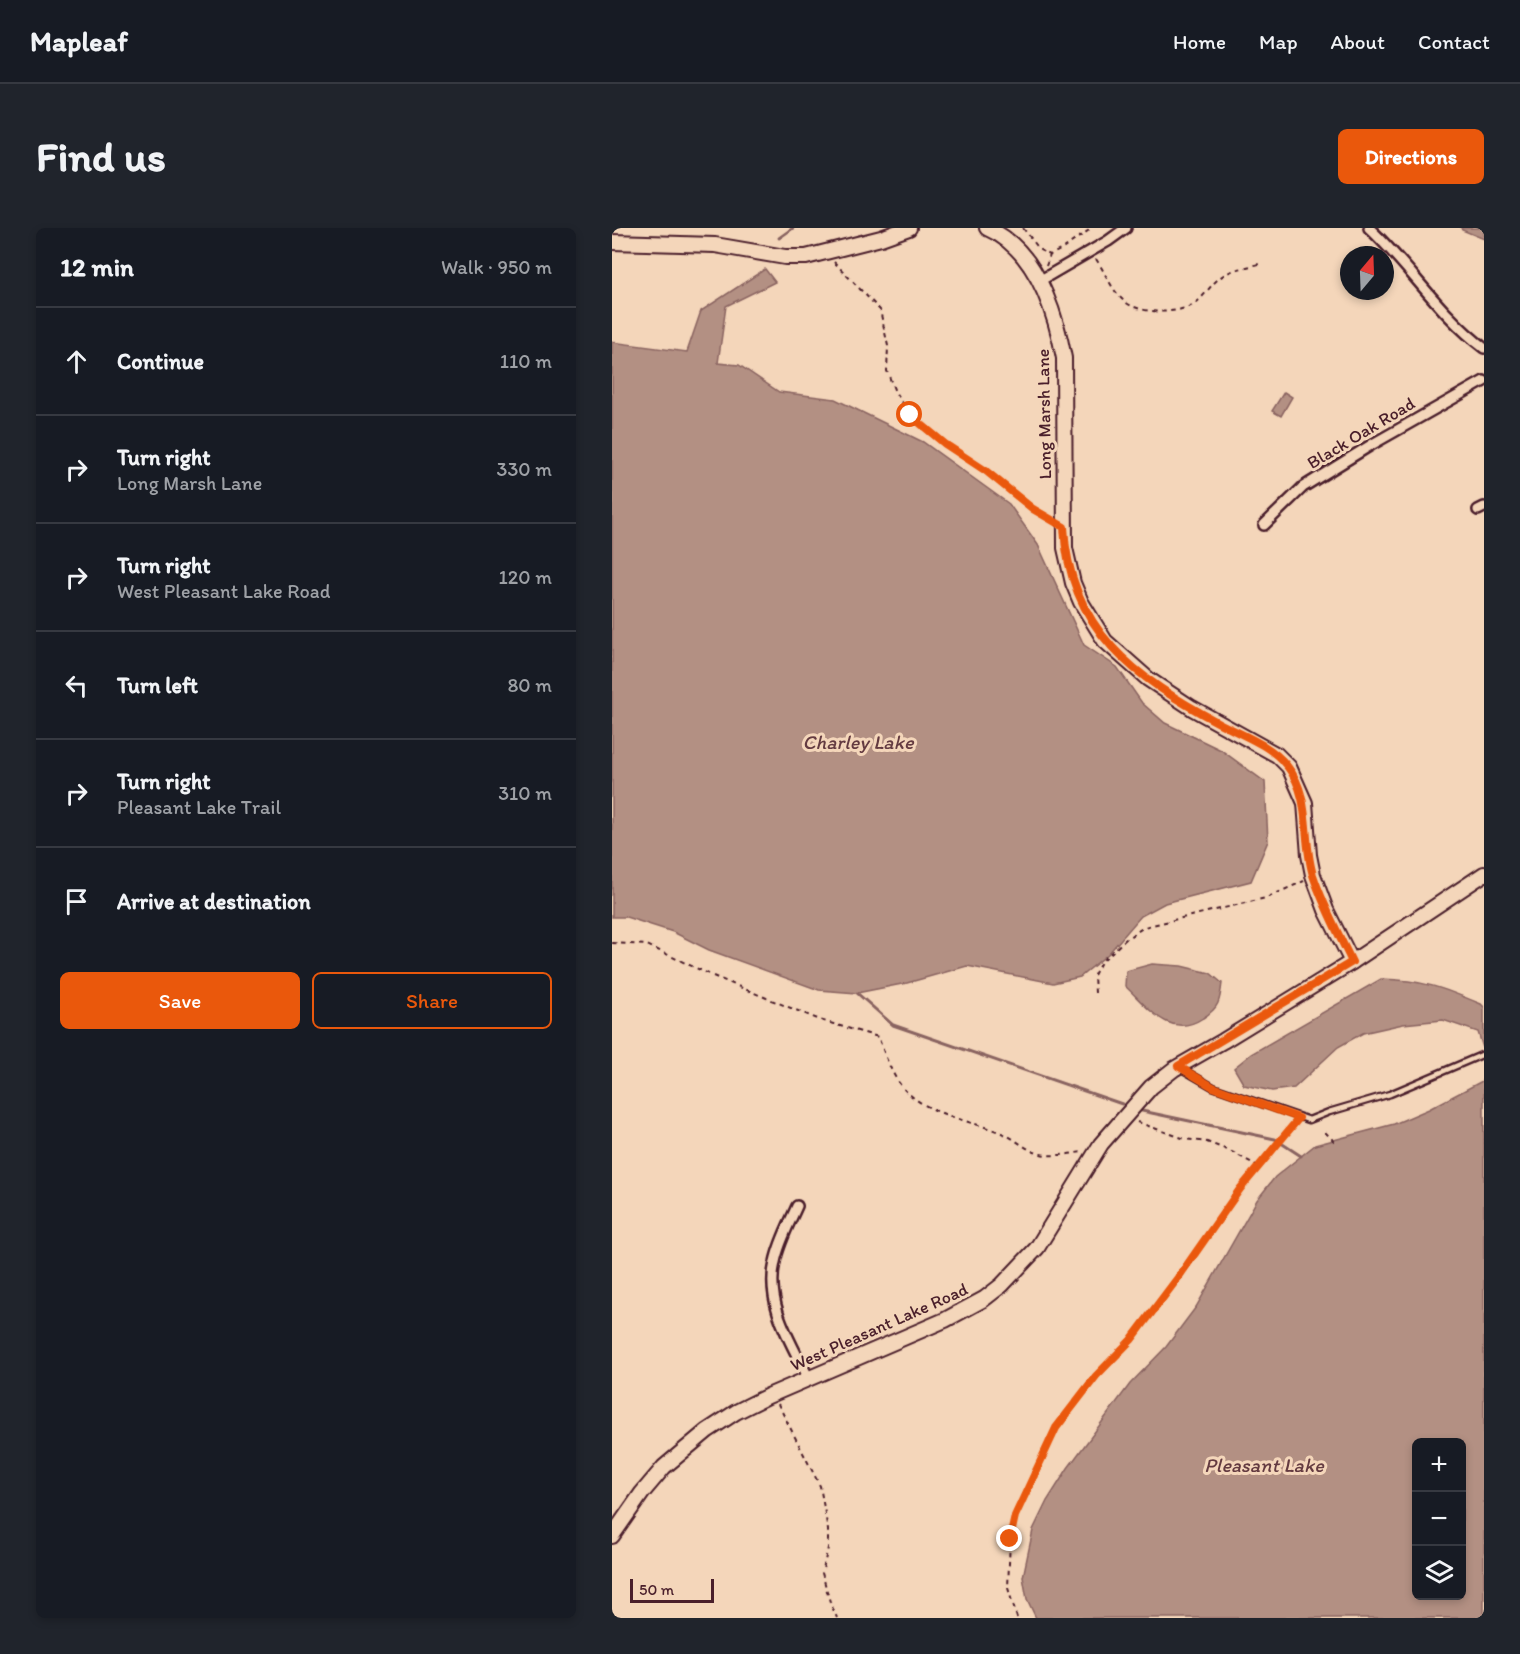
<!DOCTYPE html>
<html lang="en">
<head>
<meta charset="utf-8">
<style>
	:root { --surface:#171b24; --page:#20242c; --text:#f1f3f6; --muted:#9ea1a6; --line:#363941; --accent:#ea580c }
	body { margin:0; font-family:Itim,sans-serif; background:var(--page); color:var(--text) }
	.controls { position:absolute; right:18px; bottom:18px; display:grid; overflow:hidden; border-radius:9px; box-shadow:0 3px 9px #0003 }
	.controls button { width:54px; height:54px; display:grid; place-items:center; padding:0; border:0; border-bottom:2px solid var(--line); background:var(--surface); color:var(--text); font:30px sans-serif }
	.compass { position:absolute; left:728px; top:18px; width:54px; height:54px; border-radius:50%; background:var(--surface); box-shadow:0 3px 9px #0003; rotate:19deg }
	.scale { position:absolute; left:18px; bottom:15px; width:84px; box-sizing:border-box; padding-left:6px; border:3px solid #4a1f2b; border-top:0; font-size:16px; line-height:21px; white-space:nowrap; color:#4a1f2b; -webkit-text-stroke:4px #f4d6ba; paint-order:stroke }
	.stop { position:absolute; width:18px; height:18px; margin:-14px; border:4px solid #ea580c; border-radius:50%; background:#fff }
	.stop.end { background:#ea580c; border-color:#fff; box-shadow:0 2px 6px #0008 }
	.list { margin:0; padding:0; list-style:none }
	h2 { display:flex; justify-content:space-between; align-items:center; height:78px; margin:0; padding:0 24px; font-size:26px }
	h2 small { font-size:20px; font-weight:400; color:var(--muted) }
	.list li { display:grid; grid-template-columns:39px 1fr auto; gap:18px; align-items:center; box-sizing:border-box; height:108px; padding:0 24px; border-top:2px solid var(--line) }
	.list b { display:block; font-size:22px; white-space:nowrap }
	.list p { margin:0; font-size:20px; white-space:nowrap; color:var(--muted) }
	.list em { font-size:20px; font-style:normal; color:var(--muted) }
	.actions { display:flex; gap:12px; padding:18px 24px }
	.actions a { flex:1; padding:14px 0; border:2px solid var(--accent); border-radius:9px; text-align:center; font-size:21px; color:var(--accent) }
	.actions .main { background:var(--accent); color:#fff }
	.icon { flex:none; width:33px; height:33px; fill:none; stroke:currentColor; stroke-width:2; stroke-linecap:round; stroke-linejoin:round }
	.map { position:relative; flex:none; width:872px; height:1390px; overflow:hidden; border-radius:9px }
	header { display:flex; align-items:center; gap:36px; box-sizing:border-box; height:84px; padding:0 30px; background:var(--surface); border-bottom:2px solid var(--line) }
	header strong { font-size:28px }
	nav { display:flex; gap:33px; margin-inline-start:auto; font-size:21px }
	.intro { display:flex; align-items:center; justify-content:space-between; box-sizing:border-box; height:144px; padding:0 36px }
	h1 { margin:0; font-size:42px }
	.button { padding:15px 27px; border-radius:9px; background:var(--accent); color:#fff; font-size:21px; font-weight:700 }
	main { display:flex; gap:36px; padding:0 36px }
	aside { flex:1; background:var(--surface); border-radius:9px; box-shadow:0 3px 9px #0003 }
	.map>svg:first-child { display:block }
	.water { fill:#b39083; stroke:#896360; stroke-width:1.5; fill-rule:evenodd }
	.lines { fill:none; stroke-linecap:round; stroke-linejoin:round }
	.stream { stroke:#896360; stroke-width:3 }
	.lane-casing { stroke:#4a1f2b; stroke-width:9 }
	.street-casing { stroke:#4a1f2b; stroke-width:14 }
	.secondary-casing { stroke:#4a1f2b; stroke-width:18 }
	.path { stroke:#4a1f2b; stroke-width:2; stroke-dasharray:4.5 4.5; stroke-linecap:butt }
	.lane { stroke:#f4d6ba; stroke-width:4.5 }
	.street { stroke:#f4d6ba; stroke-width:9 }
	.secondary { stroke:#f4d6ba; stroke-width:14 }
	.route { stroke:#ea580c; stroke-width:8 }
	.labels { text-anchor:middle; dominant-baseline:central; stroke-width:6; stroke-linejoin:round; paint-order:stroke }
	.street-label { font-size:18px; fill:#4a1f2b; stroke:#f4d6ba }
	.water-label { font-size:20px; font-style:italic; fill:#643b41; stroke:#f4d6ba }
</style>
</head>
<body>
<header>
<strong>Mapleaf</strong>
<nav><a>Home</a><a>Map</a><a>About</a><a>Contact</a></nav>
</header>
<div class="intro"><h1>Find us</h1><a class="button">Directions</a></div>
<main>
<aside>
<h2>12 min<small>Walk · 950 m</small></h2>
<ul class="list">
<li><svg class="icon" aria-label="ahead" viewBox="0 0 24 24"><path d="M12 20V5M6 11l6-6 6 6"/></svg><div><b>Continue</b></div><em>110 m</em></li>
<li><svg class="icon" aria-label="right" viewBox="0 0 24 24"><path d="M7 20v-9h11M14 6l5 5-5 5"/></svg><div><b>Turn right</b><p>Long Marsh Lane</p></div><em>330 m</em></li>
<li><svg class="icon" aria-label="right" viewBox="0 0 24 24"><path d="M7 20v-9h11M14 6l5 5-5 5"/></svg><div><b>Turn right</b><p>West Pleasant Lake Road</p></div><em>120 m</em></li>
<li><svg class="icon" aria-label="left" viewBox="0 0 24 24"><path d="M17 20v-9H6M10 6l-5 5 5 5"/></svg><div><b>Turn left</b></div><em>80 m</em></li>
<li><svg class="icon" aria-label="right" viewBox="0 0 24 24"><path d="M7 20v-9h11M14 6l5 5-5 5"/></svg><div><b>Turn right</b><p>Pleasant Lake Trail</p></div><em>310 m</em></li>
<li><svg class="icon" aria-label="arrive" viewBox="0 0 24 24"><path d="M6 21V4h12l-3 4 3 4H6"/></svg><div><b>Arrive at destination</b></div></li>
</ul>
<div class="actions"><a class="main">Save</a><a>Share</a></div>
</aside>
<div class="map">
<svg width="872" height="1390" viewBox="0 0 872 1390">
	<rect width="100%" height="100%" fill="#f4d6ba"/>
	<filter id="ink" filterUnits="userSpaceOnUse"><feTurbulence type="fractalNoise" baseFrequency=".0167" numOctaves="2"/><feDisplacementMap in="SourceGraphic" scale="12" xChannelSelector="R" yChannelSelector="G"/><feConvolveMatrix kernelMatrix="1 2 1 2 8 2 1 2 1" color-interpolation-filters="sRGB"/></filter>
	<g filter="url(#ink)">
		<g class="water">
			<polygon points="849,0 872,0 872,11 850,2"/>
			<polygon points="153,41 163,54 114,78 106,135 127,137 167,164 223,171 311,214 397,276 426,317 472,417 505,439 530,475 553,495 609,522 653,554 656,613 639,653 553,675 529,688 496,726 468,749 441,755 355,738 295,755 245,765 207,762 97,722 61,704 14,689 0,689 0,114 75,124 89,83"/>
			<polygon points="672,164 680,169 669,188 660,183"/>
			<path d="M540,736L569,738L598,745L610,755C608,773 607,780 591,790C558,812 537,780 513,758L514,743Z"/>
			<path d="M769,751C811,752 831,760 869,776L872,779V823L866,804L831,792L791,796L751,805L726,819L682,860L660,863L632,857L622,840L639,826Z"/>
			<path d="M872,852V1390H424L415,1371L411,1349L421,1302L435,1273L456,1240L518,1156L554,1119L584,1079L645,972L663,949L703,917L782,896L817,881ZM804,1214H850V1368H804Z"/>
		</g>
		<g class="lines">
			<g class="stream">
				<polyline points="167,10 181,0"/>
				<polyline points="245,765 281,797 510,876"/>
				<polyline points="530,883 663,911 689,928"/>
			</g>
			<defs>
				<polyline id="lane" points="568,840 601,859 697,892 717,884 778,866 872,826"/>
				<g id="street">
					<path d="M757,0C798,38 827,86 872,120"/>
					<polyline points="429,52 496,13 514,0"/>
					<polyline points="866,282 872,279"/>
					<polyline points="652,297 691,259 759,217 872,153"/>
					<path d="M185,978C177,996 167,1014 163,1034C153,1076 179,1114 197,1151"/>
				</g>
				<g id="secondary">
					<path d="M375,0C424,21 443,83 452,130L453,320L461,355L469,374L493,413L536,451L580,480L665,527L677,539L693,575L697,627L701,647L714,682L740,734"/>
					<polyline points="0,14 103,17 173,29 194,29 269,10 297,0"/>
					<polyline points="0,1308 30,1265 52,1239 95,1203 124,1184 156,1168 333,1092 372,1071 390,1057 425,1020 489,916 539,859 562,841 611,813 740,734 872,646"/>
				</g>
			</defs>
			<use href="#lane" class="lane-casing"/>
			<use href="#street" class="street-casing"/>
			<use href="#secondary" class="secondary-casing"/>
			<g class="path">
				<polyline points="411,0 428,22 438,27 452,20 480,0"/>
				<path d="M484,31C493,44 500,63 512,73C528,87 571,87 586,73C595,65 601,53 612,47C621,41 636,39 647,36"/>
				<polyline points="222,34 268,82 276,118 275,143 283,164 298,187 333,216 374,243 421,281 442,293"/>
				<polyline points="434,38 438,27"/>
				<path d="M0,715L35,717L101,748L208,792L266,809C274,828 280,851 296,865C322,889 362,893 392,906C405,912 415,923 429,926C441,929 457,926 470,924"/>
				<polyline points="483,765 482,747 489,734 514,711 532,699 654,670 692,653"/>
				<polyline points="525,894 573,911 595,914 618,923 646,938"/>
				<polyline points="713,904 723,914"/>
				<polyline points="166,1176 208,1258 216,1302 216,1320 210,1345 218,1374 225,1390"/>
				<polyline points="405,1390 396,1360 398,1311 403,1288 444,1200 484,1148 519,1112 569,1047 628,961 684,895"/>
			</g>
			<use href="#lane" class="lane"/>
			<use href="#street" class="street"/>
			<use href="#secondary" class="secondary"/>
		</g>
	</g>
	<g class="lines" filter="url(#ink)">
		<path class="route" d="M298,187L333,216L374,243L421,281L452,299C457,402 523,450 607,495C630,507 659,517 675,538C700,569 690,611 701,647C711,677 726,705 740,734L566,838L601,859L687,890L628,961L568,1047L519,1112L484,1148L444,1200L403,1288L398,1311"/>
	</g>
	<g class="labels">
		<g class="street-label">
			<text transform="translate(432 186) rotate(-91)">Long Marsh Lane</text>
			<text transform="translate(749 205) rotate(-31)">Black Oak Road</text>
			<text transform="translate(267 1099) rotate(-24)">West Pleasant Lake Road</text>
		</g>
		<g class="water-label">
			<text x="246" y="514">Charley Lake</text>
			<text x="652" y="1237">Pleasant Lake</text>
		</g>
	</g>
</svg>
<div class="controls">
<button>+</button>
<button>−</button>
<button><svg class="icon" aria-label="layers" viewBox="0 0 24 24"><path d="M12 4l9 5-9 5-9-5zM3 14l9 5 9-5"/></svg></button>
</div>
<svg class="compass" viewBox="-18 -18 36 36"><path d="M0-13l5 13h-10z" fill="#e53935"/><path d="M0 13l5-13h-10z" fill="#9ea1a6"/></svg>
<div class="scale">50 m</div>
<div class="stop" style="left:298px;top:187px"></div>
<div class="stop end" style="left:398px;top:1311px"></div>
</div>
</main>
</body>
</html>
